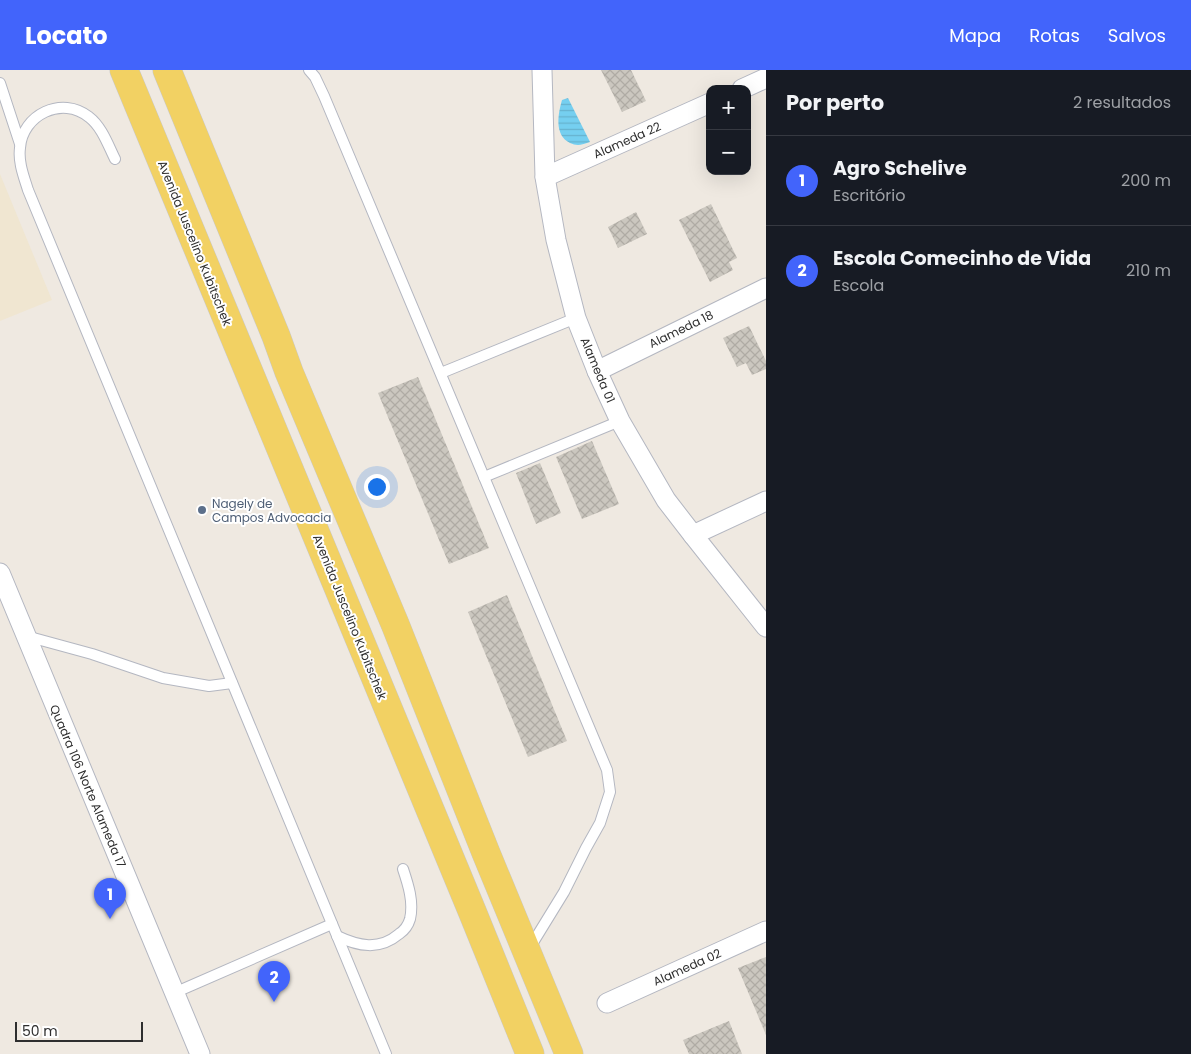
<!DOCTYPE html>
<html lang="pt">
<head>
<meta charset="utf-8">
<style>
	:root { --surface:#171b24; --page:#20242c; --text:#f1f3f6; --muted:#9ea1a6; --line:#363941; --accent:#4264fb }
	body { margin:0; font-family:Poppins,sans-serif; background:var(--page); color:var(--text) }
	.controls { position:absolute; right:15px; top:15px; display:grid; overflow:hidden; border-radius:10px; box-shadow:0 5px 20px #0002 }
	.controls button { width:45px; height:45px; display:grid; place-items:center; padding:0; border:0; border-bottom:1px solid var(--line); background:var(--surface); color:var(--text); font:25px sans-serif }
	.scale { position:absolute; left:15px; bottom:12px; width:128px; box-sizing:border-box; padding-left:5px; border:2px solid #2e2e2e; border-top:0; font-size:14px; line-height:18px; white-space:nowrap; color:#2e2e2e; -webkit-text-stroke:4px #fff; paint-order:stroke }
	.you { position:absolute; left:376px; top:416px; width:18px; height:18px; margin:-12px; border:4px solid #fff; border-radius:50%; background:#1a73e8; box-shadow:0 0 0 8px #1a73e833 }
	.badge { display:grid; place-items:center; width:32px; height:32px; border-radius:50%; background:var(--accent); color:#fff; font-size:16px; font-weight:700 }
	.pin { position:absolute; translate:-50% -41px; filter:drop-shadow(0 1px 2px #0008) }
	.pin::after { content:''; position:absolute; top:26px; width:18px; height:15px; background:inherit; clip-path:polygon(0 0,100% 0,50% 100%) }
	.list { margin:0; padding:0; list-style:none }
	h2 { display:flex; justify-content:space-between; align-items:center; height:65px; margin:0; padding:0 20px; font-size:21px }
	h2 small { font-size:16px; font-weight:400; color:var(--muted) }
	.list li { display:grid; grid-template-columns:32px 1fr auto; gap:15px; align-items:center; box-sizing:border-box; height:90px; padding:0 20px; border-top:1px solid var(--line) }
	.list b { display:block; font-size:19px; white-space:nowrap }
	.list p { margin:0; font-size:16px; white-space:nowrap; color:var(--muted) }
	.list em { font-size:16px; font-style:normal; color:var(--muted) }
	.map { position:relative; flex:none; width:766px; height:984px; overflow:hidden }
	header { display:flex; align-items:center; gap:30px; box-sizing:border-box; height:70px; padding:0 25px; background:var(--accent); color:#fff }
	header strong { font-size:24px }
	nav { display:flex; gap:28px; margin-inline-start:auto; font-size:18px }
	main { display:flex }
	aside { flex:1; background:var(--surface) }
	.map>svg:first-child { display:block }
	.education { fill:#f0e6d1 }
	.water { fill:url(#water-rules) }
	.building { fill:url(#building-cross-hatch) }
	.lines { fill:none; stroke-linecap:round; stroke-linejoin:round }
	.lane-casing { stroke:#b4b7c1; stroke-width:12 }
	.street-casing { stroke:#b4b7c1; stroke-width:21 }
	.primary-casing { stroke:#c9c9c9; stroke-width:29 }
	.lane { stroke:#fff; stroke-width:10 }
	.street { stroke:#fff; stroke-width:19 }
	.primary { stroke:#f2d163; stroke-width:28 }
	.service-dot { fill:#5c6f8a; stroke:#fff; stroke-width:2 }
	.labels { text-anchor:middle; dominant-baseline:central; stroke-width:4; stroke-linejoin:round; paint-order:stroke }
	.street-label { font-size:12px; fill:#2e2e2e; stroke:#fff }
	.service-label { font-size:12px; fill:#4e5e75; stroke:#fff; text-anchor:start }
</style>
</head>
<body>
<header>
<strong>Locato</strong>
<nav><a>Mapa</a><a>Rotas</a><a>Salvos</a></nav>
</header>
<main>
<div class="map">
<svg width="766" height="984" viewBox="0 0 766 984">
	<defs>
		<pattern id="water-rules" width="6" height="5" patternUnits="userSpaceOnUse" patternTransform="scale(1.25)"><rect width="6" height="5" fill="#75cff0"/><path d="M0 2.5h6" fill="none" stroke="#66b2ce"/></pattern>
		<pattern id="building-cross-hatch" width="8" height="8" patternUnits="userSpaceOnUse" patternTransform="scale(1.25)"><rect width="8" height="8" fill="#cbc7bf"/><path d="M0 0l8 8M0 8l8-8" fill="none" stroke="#afaba4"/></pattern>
	</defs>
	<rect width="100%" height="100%" fill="#efe9e1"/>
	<polygon class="education" points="0,104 52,230 0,251"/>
	<path class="water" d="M568,28L590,72C586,73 581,75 578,75C575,75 573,74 570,73C554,65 558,44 562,30Z"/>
	<g class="building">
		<polygon points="601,0 631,0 646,31 622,42"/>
		<polygon points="711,134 737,188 729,192 733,200 710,212 679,150"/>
		<polygon points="636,142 647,164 618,178 608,157"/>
		<polygon points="749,256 766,291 766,299 752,305 746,293 737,297 723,268"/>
		<polygon points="418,307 489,478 449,494 378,323"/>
		<polygon points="592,371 619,434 582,449 556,387"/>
		<polygon points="540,393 561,443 536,454 516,403"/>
		<polygon points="507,525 567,671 528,687 468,542"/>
		<polygon points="766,887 766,965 738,898"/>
		<polygon points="729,951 742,984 689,984 683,970"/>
	</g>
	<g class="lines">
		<defs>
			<g id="lane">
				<polyline points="309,0 315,7 324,26 607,700 610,722 600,753 586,778 564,822 529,879"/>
				<polyline points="0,13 20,74"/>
				<path d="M115,89C108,75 102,57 89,47C62,25 22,45 20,78C18,92 24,107 28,120L386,984"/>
				<polyline points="441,303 576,248"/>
				<polyline points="484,407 620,351"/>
				<polyline points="26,566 92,584 163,608 209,616 232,613"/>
				<path d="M337,866C358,876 379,881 399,864C405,860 408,856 410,849C414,832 408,814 403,799"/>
				<polyline points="174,923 332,854"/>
			</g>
			<g id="street">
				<polyline points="542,0 545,107 556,170 576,248 597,301 620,351 666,430 693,465 766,557"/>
				<polyline points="742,19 766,8"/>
				<polyline points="545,107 710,33"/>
				<polyline points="597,301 766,218"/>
				<polyline points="693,465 766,431"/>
				<polyline points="0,503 200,984"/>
				<polyline points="607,933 766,861"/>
			</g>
			<g id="primary">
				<polyline points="124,0 472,841 530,984"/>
				<polyline points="167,0 276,266 289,302 395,554 486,783 569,984"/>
			</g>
		</defs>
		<use href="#lane" class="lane-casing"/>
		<use href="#street" class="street-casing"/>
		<use href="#primary" class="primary-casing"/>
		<use href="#lane" class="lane"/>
		<use href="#street" class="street"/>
		<use href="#primary" class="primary"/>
	</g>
	<circle class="service-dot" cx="202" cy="440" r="5"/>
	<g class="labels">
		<g class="street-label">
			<text transform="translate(627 70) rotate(-24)">Alameda 22</text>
			<text transform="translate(195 173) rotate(68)">Avenida Juscelino Kubitschek</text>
			<text transform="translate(681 259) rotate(-26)">Alameda 18</text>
			<text transform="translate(598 300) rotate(67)">Alameda 01</text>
			<text transform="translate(350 547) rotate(68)">Avenida Juscelino Kubitschek</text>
			<text transform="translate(88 716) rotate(67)">Quadra 106 Norte Alameda 17</text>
			<text transform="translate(687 897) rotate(-24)">Alameda 02</text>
		</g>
		<g class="service-label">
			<text x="212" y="433">Nagely de<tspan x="212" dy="14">Campos Advocacia</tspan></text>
		</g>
	</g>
</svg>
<div class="controls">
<button>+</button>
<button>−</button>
</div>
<div class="scale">50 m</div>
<div class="you"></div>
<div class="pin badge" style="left:110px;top:849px">1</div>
<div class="pin badge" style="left:274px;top:932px">2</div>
</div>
<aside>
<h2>Por perto<small>2 resultados</small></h2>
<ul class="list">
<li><span class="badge">1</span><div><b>Agro Schelive</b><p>Escritório</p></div><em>200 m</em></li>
<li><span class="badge">2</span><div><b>Escola Comecinho de Vida</b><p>Escola</p></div><em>210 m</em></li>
</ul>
</aside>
</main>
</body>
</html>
